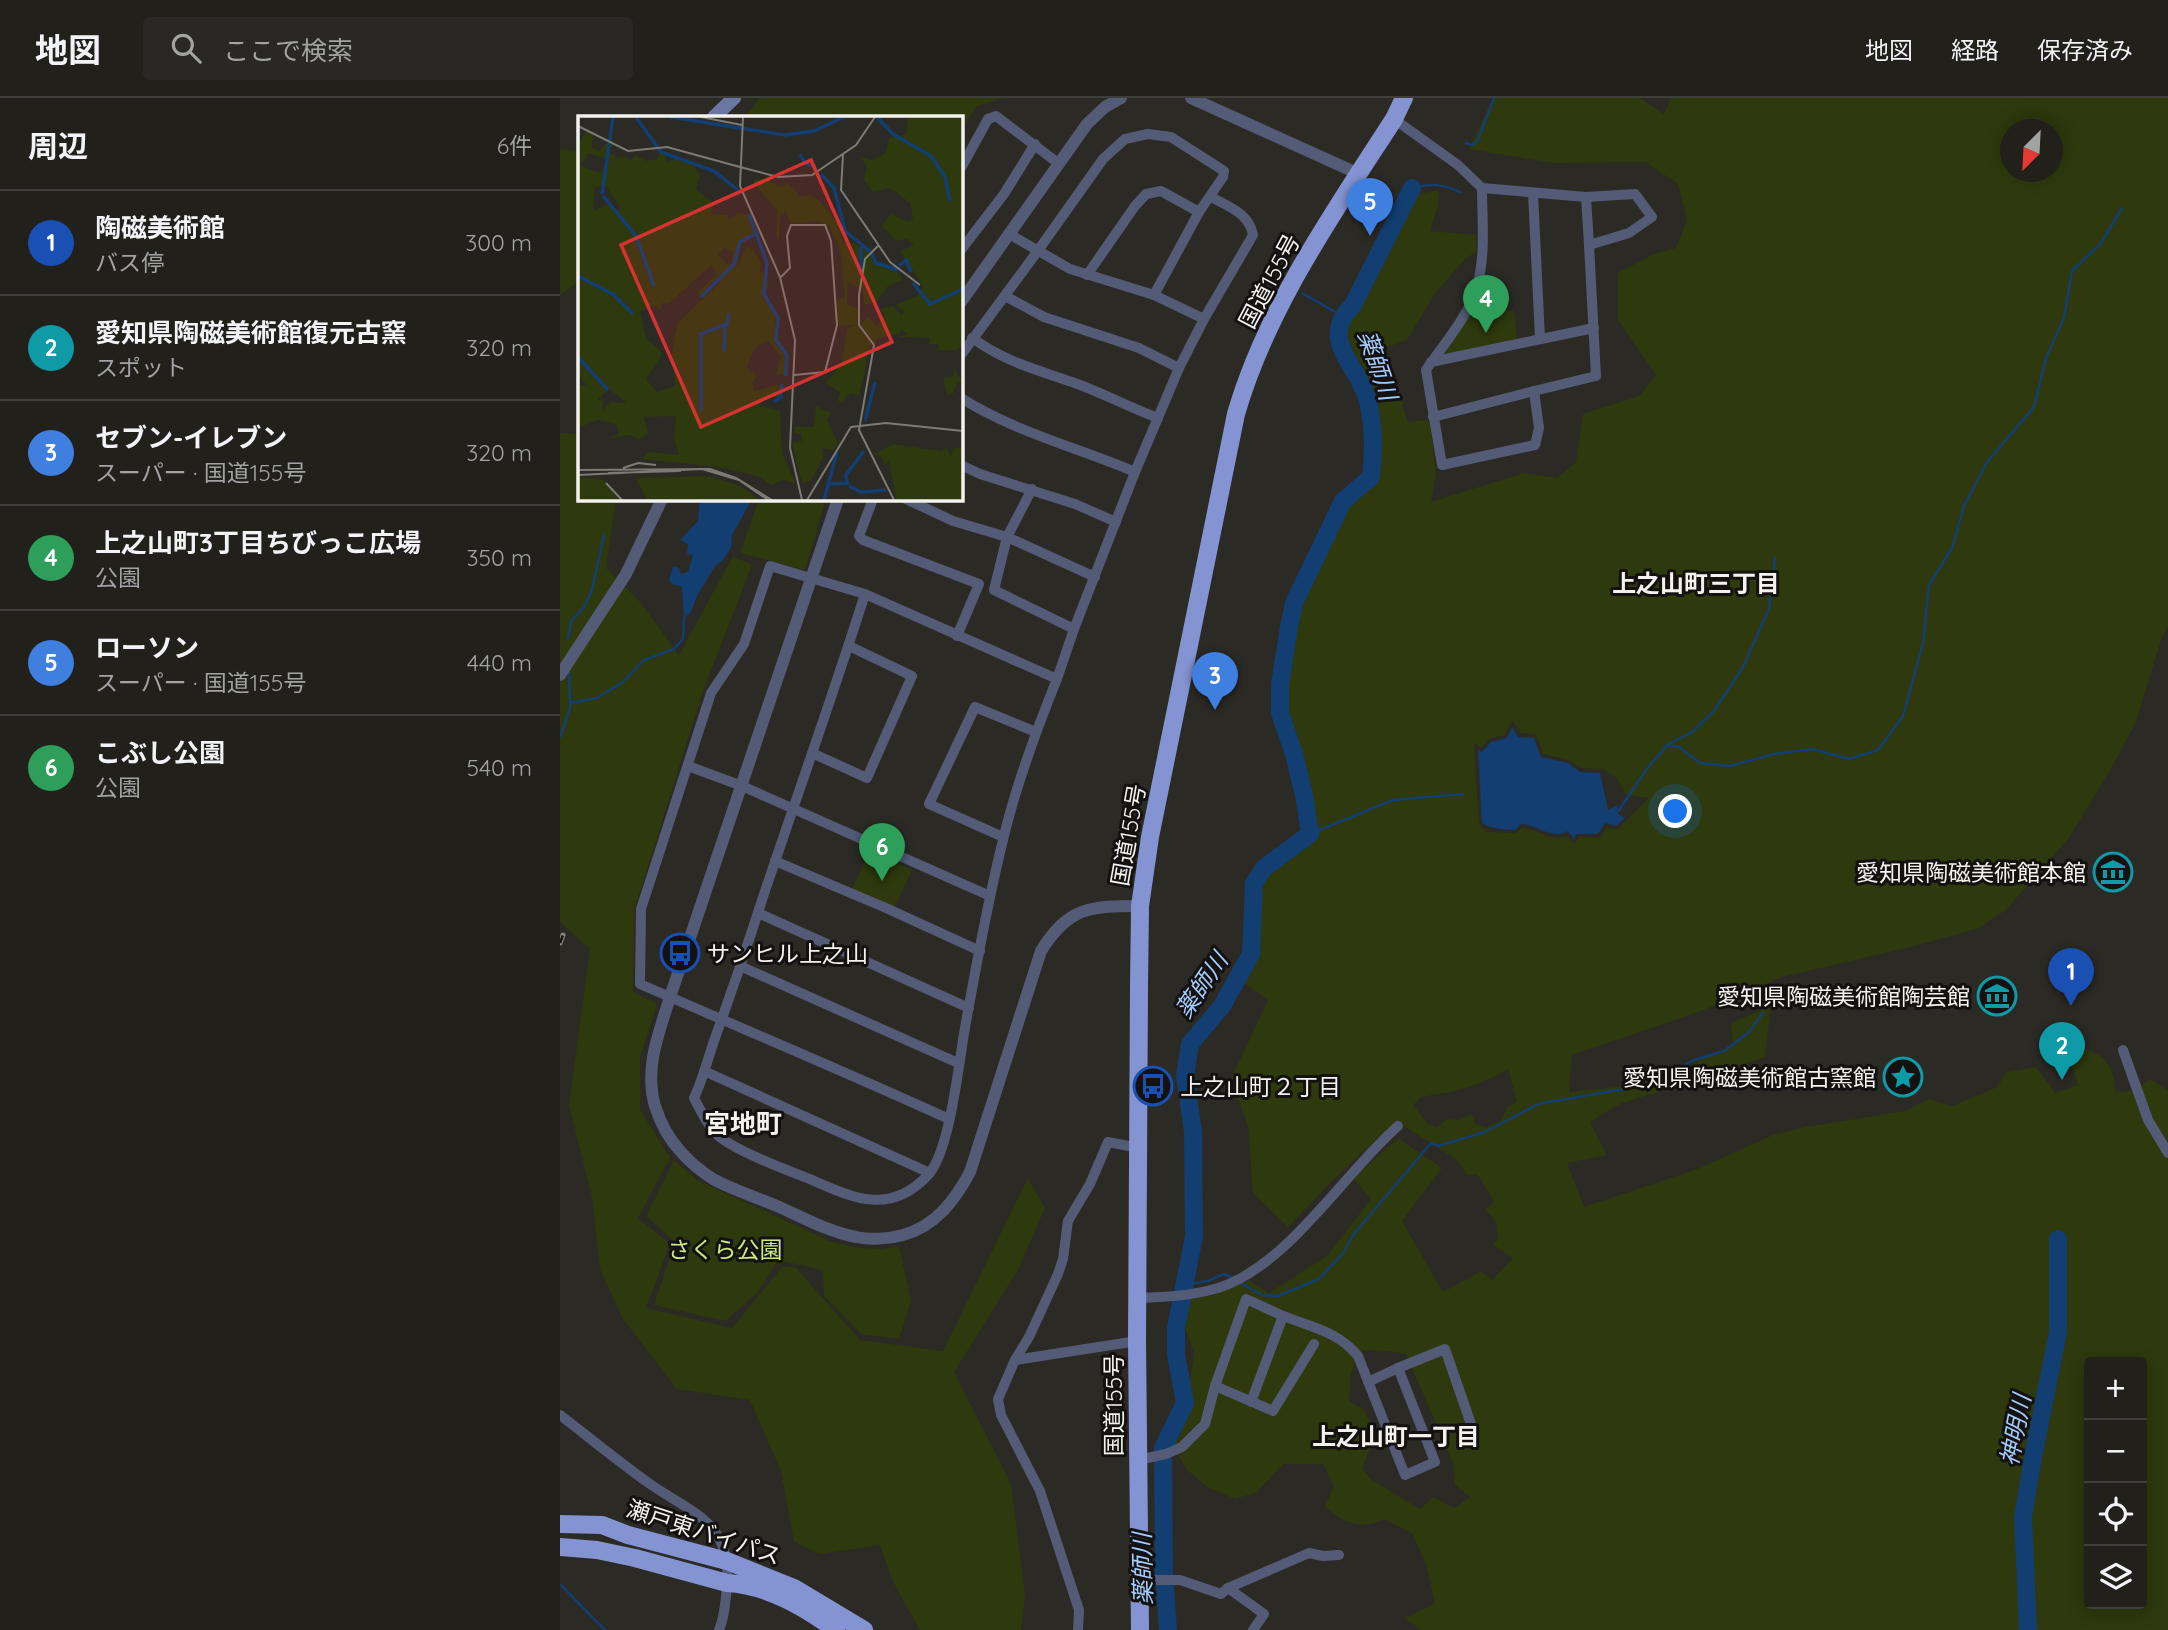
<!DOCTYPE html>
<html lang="ja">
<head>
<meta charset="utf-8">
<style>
	:root { --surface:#21201b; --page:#292824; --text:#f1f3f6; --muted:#a2a3a3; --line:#3e3e3a; --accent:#2563eb }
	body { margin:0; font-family:Quicksand,"Noto Sans JP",sans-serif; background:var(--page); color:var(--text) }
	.controls { position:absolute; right:21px; bottom:21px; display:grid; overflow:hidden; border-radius:7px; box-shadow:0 4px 18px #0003 }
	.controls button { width:63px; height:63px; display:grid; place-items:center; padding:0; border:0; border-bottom:2px solid var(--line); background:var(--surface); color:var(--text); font:35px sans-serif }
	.compass { position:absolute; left:1440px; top:21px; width:63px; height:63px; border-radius:50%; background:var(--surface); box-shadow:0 4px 18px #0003; rotate:204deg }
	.you { position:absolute; left:1116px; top:714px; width:24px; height:24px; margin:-18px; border:5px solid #fff; border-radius:50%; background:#1a73e8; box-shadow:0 0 0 10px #1a73e833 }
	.badge { display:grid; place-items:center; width:46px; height:46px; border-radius:50%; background:var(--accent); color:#fff; font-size:23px; font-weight:700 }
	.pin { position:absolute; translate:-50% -58px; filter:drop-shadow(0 2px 4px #0008) }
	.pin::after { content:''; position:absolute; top:37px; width:24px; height:21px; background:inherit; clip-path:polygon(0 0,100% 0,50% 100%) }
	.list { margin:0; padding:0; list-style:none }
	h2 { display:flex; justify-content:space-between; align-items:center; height:91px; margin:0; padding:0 28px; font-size:30px }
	h2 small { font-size:23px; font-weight:400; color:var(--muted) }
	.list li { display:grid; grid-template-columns:46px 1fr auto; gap:21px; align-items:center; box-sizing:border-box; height:105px; padding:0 28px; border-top:2px solid var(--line) }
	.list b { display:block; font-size:26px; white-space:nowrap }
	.list p { margin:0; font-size:23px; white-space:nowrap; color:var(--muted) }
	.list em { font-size:23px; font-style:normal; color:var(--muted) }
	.icon { flex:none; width:38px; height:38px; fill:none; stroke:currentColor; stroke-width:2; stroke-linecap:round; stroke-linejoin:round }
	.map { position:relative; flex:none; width:1608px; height:1532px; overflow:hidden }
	header { display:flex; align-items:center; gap:42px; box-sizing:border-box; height:98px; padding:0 35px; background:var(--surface); border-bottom:2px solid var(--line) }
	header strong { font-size:33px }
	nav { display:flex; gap:38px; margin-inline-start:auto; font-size:24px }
	.search { width:490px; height:63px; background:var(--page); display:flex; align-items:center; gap:18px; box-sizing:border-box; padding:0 24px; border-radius:7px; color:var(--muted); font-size:26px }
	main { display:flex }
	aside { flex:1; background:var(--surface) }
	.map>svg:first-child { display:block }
	.green { fill:#2e390d; fill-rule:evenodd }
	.water { fill:#123e72 }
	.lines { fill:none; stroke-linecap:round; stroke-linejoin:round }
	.stream { stroke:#123e72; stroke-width:2.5 }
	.river { stroke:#123e72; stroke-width:18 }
	.minor { stroke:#545b77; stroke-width:10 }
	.tertiary { stroke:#545b77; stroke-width:12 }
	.secondary { stroke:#6b76a2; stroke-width:14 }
	.trunk { stroke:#8494d2; stroke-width:18 }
	.rail-casing { stroke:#878681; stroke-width:5 }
	.rail { stroke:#131210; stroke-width:2.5; stroke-dasharray:8; stroke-linecap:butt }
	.labels { text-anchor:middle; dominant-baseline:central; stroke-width:6; stroke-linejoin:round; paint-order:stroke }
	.street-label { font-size:23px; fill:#f3f2ee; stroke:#131210 }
	.poi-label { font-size:23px; fill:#f3f2ee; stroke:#131210; text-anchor:end }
	.park-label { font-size:23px; fill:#cce984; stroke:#131210 }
	.water-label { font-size:24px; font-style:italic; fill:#a4cafa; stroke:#131210 }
	.neighbourhood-label { font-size:24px; font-weight:bold; fill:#f3f2ee; stroke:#131210 }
	.quarter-label { font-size:26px; font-weight:bold; fill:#f3f2ee; stroke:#131210 }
	.inset-river { fill:none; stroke:#123e72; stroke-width:3.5 }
	.inset-road { fill:none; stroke:#7c7a75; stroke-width:2 }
	.view { fill:#d73232; fill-opacity:0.15; stroke:#d73232; stroke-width:3.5 }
	.inset-edge { fill:none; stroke:#f3f2ee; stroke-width:3.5 }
</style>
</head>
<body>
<header>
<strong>地図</strong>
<div class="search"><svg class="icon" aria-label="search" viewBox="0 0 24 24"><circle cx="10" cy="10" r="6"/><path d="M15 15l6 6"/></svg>ここで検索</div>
<nav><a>地図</a><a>経路</a><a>保存済み</a></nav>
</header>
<main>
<aside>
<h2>周辺<small>6件</small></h2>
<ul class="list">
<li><span class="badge" style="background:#1a4fb4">1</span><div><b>陶磁美術館</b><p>バス停</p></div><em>300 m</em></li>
<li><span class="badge" style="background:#0f9aa8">2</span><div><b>愛知県陶磁美術館復元古窯</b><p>スポット</p></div><em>320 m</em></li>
<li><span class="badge" style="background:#3f7fe0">3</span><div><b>セブン-イレブン</b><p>スーパー · 国道155号</p></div><em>320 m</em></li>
<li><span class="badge" style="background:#2e9e5b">4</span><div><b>上之山町3丁目ちびっこ広場</b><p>公園</p></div><em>350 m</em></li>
<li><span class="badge" style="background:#3f7fe0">5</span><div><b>ローソン</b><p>スーパー · 国道155号</p></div><em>440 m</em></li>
<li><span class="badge" style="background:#2e9e5b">6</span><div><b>こぶし公園</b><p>公園</p></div><em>540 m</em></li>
</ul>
</aside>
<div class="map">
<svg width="1608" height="1532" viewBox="0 0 1608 1532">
	<rect width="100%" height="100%" fill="#2c2a24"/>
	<g class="green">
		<polygon points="200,0 445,0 417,8 401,31 401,19 184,19"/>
		<path d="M933,0H1080L1104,16L1111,0H1608V528L1602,539L1575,626L1548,676L1508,741L1446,812L1417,831L1346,850L1222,879L1141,913L1012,957L1009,994L1092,985L1173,947L1171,925L1211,908L1205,959L1060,1006L1030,1024L1047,1057L1007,1065L1024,1109L1140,1070L1213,1037L1246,1029L1345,1013L1369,1001L1392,1008L1437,989L1447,974L1476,969L1495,995L1518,987L1510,960L1524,950C1549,960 1553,969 1556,995L1575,992L1590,981L1608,992V1532H861L845,1520L875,1505L866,1466L852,1435L824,1421C799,1433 785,1425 765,1409L774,1387L763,1366H723L697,1394L675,1401L649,1390L628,1373L610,1345L626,1309L634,1255L616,1204L653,1197L689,1182L709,1195L767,1158L811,1101L793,1080L838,1040L882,1070L842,1123L883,1194L921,1173L932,1182L953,1160L933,1147L938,1141L936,1123L926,1112L934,1103L917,1076L907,1077L897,1062L836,1023L773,1082L728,1129L693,1095L688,1028L671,981L708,902L670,876L682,857L685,794L711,770L753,738L752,699L726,621L725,591L739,510L748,486L785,407L814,382L819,349L807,289L783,242L777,212L794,194L810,186L854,97L879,92L878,107L870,133L916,137V154L905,161L874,197L847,242L825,250L848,324L865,322L870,324L876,375L871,404L964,375L997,380L1016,364L1023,316L1079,298L1096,277L1058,222V175L1094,156L1116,150L1127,122L1118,86L1085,64L993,65L909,51ZM1450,32H1492V74H1450ZM952,622L961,635L976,636L983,656L1009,662L1021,670L1043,671L1057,680L1066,697L1089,700L1057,732L1047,729L1040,740L1019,739L1014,746L1007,738C993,746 977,730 962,730L956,735L928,734L919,726L914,645L922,650L929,641L945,637ZM948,971L957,1004L948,1008L941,1022L926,1029L916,1026L911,1016L900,1022L887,1021L877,1029L868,1026L853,1007L861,999C898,993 915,990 948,971ZM803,1252L828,1253L846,1256L893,1365L895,1387L910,1399L894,1410L873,1399L860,1411L812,1382L802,1371L816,1333L803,1311L789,1303L791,1274ZM1529,1264H1582V1506H1529Z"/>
		<polygon points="0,51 19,53 19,183 0,197"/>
		<polygon points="912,207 930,214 954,212 957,242 889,258 885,252"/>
		<polygon points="0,335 19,336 19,401 56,401 46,470 80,504 119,557 173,458 192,467 143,593 74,813 73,894 97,906 80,959 80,1012 110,1059 78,1120 110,1146 86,1210 172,1230 223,1168 236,1170 300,1242 383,1253 468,1080 485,1110 458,1172 394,1274 451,1386 465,1497 461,1532 360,1532 333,1484 320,1447 260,1456 234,1444 221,1373 190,1302 117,1291 63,1221 40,1171 32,1099 9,1007 30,851 0,824"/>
		<polygon points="199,401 266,401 245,472 180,455"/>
		<polygon points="310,752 352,772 333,813 291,794"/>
		<polygon points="114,1062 137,1082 272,1144 298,1150 321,1151 339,1148 351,1203 339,1241 301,1236 264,1198 263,1172 218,1162 197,1195 165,1223 94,1207 115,1144 86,1118"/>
	</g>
	<g class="water">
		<polygon points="140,401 187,401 190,405 172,437 171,449 164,461 155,468 137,498 131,514 124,520 122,489 112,486 109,481 113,468 119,470 121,476 128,474 133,457 127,456 128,446 120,442 138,423"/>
		<path d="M952,629L958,639L974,640L981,659L1008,665L1020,674L1040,675L1048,712L1058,707L1057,715L1065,720L1056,728L1045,725L1038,736H1017L1014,740L1007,733C994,743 976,726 961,726L955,732C942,731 933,732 922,725L918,652L922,654L931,644L947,640Z"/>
	</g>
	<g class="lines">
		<g class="stream">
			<polyline points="906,45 912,47 917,44 934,0"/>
			<path d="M852,90C870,85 883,86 900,94"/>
			<polyline points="742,195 782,218"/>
			<polyline points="8,541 11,523 24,509 32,492 44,437"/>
			<polyline points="10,605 37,600 63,584 84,562 114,551 123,541 124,520"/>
			<polyline points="0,639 10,610 9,574"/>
			<polyline points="1109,646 1131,635 1154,613 1183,569 1209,511 1215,460"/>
			<polyline points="1057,715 1086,672 1107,647 1119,649 1140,665 1170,668 1214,656 1252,651 1289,661 1318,652 1343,618 1363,545 1369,487 1392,450 1404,408 1427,364 1474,309 1486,260 1504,220 1512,173 1541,145 1562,110"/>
			<polyline points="750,736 833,702 903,696"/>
			<polyline points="679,1184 702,1197 718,1198 759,1181 784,1154 793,1137 871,1045 878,1048 925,1034 978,1006 1092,986 1134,962 1164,953 1188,935 1203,915"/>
			<polyline points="625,1187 648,1183 664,1176 671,1179"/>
			<polyline points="0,1486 45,1532"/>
		</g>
		<g class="river">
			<path d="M608,1532L604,1477L603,1350L625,1305L616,1257V1230L634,1138L633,1034L625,978L630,946L662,908L691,856L694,785L704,770L750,736L744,697L734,656L720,615V586L729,529L734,505L783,403L811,379C814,354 814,328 808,303C799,267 757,242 793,207L852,90"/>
			<polyline points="1468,1532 1463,1419 1473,1359 1498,1234 1498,1141"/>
		</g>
		<g class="minor">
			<path d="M834,21L898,67L922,90L1026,99L1075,96L1092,119L1069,135L1029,147L1036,278L974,293L979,330L975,347L882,367L866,272C883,247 909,218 917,188C926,157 922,122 922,90"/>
			<polyline points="401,70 428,21 436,18 498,65"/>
			<polyline points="973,95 980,240"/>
			<polyline points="1026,99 1029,147"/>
			<polyline points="449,136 510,171 594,197 644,221"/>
			<polyline points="401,152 444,96 475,46"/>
			<polyline points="527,177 575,108 586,96 601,93 639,114"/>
			<polyline points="445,198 484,219 579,250 619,270"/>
			<path d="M412,240C448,265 472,270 512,284C541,294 568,309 598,320"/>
			<polyline points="401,257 477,154 543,61 565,41 588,36 611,39 664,73 663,79 639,114 594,197"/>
			<polyline points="871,264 1034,230"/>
			<path d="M401,300C455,334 516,349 575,374"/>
			<polyline points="873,319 974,293"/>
			<polyline points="401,367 420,376 515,406 556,424"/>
			<polyline points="472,391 447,439 434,492 514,531"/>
			<polyline points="313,401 299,438 303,442 419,486 397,538"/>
			<polyline points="346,401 393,423 447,439 535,479"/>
			<path d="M305,496C273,597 237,698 203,799C188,846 172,893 155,940C148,960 143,981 134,1000C141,1013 149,1031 161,1040C181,1055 227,1072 252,1082C295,1101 331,1117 368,1077C391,1052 399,960 406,924C417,863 428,802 443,742C456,687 476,633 497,581L305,496L210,468L184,546L151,595L81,811L80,886C183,931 286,974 389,1021"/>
			<path d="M497,581L514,531L575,374L619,270L644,221L693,137C689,115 669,109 651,99"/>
			<polyline points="252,655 307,680 352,578 289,548"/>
			<polyline points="128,668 182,688 430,798"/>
			<polyline points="443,739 369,706 415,609 476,634"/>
			<polyline points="215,763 326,810 420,853"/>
			<polyline points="198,815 409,910"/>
			<polyline points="180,868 398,965"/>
			<polyline points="1563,952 1588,1022 1608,1055"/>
			<polyline points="144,973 370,1075"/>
			<path d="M578,1200C605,1199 631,1198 658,1190C728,1168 783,1076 838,1028"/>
			<polyline points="455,1262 469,1239 498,1176 503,1161 508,1123 530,1086 548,1044 579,1050"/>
			<polyline points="808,1284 838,1270"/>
			<polyline points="655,1288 713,1313 754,1246"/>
			<polyline points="691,1304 723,1218"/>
			<path d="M0,1317C30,1340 59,1364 90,1386C135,1417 172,1424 167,1490C165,1504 165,1519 159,1532"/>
			<path d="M578,1362L606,1356L622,1349L645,1326L655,1288L686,1201C698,1206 709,1212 721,1217C750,1229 778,1233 798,1258L845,1377L875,1364L838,1270L885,1251L912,1329"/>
			<polyline points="581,1482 620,1482 661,1496 668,1490 749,1455 763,1458 779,1457"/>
			<polyline points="668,1490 704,1516 693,1532"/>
			<polyline points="518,1532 519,1512 480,1393 441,1317 438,1301 455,1262 577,1243"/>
		</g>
		<g class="tertiary">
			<polyline points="631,0 799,76"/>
			<polyline points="401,204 527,26 545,9 561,0"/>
			<path d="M278,401L110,899C99,935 84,970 95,1008C100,1024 109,1041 121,1054C129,1063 142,1074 153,1081C173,1092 196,1099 217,1108C242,1119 269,1134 296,1139C310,1142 329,1141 343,1137C376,1128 395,1102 410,1074L481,853C509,808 531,808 580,808"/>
			<polyline points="0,577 66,476 102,401"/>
		</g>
		<polyline class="secondary" points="154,19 174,0"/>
		<g class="trunk">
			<polyline points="0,1426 42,1427 68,1437 167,1463 234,1490 304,1532"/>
			<path d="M0,1449L37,1452L75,1460L167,1485C207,1487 244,1509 276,1532"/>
			<path d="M580,1532L577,1243L579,889L580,808L590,739L676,316C707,209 774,114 834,21L844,0"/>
		</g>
		<defs>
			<polyline id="rail" points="0,845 3,837"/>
		</defs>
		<use href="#rail" class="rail-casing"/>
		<use href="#rail" class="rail"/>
	</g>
	<defs>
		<symbol id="museum-ring" viewBox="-11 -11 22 22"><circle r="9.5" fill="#131210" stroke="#0f9aa8" stroke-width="1.5"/><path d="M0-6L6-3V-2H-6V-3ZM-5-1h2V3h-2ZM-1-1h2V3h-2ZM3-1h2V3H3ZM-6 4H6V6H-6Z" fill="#0f9aa8"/></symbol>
		<symbol id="bus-ring" viewBox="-11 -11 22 22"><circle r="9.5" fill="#131210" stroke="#1a4fb4" stroke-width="1.5"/><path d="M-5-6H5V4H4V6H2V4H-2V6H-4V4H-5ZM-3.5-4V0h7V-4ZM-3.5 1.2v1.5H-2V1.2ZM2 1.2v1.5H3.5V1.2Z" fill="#1a4fb4"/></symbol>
		<symbol id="sight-ring" viewBox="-11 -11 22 22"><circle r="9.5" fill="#131210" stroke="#0f9aa8" stroke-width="1.5"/><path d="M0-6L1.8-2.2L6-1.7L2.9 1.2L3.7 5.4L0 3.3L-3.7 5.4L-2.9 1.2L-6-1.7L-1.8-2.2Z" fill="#0f9aa8"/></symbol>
	</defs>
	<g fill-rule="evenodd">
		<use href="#museum-ring" x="1531" y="752" width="44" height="44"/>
		<use href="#bus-ring" x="98" y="833" width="44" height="44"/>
		<use href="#museum-ring" x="1415" y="876" width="44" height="44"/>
		<use href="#sight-ring" x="1321" y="957" width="44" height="44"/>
		<use href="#bus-ring" x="571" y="966" width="44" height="44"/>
	</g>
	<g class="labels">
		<g class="street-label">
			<text transform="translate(709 183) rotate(-62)">国道155号</text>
			<text transform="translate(568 737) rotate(-80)">国道155号</text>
			<text transform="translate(553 1307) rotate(-90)">国道155号</text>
			<text transform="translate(144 1434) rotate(18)">瀬戸東バイパス</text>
		</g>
		<g class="poi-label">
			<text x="1526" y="774">愛知県陶磁美術館本館</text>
			<text x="147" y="855" text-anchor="start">サンヒル上之山</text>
			<text x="1410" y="898">愛知県陶磁美術館陶芸館</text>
			<text x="1316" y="979">愛知県陶磁美術館古窯館</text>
			<text x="620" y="988" text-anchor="start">上之山町２丁目</text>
		</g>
		<g class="park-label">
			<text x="165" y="1151">さくら公園</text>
		</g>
		<g class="water-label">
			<text transform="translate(818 267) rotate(71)">薬師川</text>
			<text transform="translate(641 887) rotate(-56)">薬師川</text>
			<text transform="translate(1455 1332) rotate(-79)">神明川</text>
			<text transform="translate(582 1471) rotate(-91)">薬師川</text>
		</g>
		<g class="neighbourhood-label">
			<text x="1136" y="485">上之山町三丁目</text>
			<text x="836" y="1338">上之山町一丁目</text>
		</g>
		<g class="quarter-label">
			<text x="183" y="1025">宮地町</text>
		</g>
	</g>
	<g transform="translate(18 18)">
		<rect width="385" height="385" fill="#2c2a24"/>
		<path d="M330,1H385V229L379,234H361L360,228H351L352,222L320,221L330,218L322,213L323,217L299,223L292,231L281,280L272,277L264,286L260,285L262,276L248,267L264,247L269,213L279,209L260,210V183L267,181L262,133L251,110L241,105L213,108L208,96L202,98L201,123L198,120L200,96L174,65L189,62L200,71L210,67L223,81L232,79L242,85L260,107L265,127H276L290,135L297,148L322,158L324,164L309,171L299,185L287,189L284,173L270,167L269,189L279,192L280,209L290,201L299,210L306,198L302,193L315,190L324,199L326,195L317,189L341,179L345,170L322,135L336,129L329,123L318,125L304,110L312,98L330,106L335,103L332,87L312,72L295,76L286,64L289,50L282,41L294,44L308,37L311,22L328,18ZM9,15L15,18L14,32L22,35L27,28H35L32,37L40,42L49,40L53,45L57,39L69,45L79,43L82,36L89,38L88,47L99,42L114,46L122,60L118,73L133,85L134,98L149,99L151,104L160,96L171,99L177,116L162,129L160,147L153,146L155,137L147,131L140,138L148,147L161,149L168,131L174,133L183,145L182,156L188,157L191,168L186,178L197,194L198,228L211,242L208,259L198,258L203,240L189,224L176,233L169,251L179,261L174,267L177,275L203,268V281L183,282L182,290L202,295L204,337L218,368L206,364L193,369L182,361L142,351L64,343L71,336L101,339L96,323L98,300L66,301L70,318L60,323L52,319L30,323L41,317L38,308L20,304L0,312V269H9L0,261V27ZM10,37L30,43L23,57L3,50ZM28,70L41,90V95L29,89L15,95L17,71ZM134,149L138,159L120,176L122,182L133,167L142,162L143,166L100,206L94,235L97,270L79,276L68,263L83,241V235L68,222L62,195L77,190L83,194L84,187H91ZM31,273L49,287L33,286L24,295L25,283L19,284ZM377,253L385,267L378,266V275L376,272L375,278L369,279L365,262L374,261ZM238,290L253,297L249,304L260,327L255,334L244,332L245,341L233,365L224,367L214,327L224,325L223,317H217L216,311H236ZM315,328L362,335L369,332L373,341L375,333L385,330V384H318L311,345L307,349L303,340L294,339ZM131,360L163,370L182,384H70L57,362ZM0,361L26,364L40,384H0Z" fill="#2e390d" fill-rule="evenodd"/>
		<path class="inset-river" d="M58,1L83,36L136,55L160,74M92,1L207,19L236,15L266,1M300,2L315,18L353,40L367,61L372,85M222,38L227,47L238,51M243,58L256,72L267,115L293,136L298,147L320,154M24,78L35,1M25,80L58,120L76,170M171,98L189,147L186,178L200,202L198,224L209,239L208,260M321,150L328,144L333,156M283,159V131M0,160L36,179L55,198M335,167L352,188L385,173M123,181L156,148L162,126L177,118M146,235L147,209M0,241L30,274M196,286L203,281L204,268M123,295V218L149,208L151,197M287,305L297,266M252,368L269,367L268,359L286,335M271,370L283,376L308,374M246,384L259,336"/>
		<path class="inset-road" d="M123,1L164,9M165,1L162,70L202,161L217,224L212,332L224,384M0,10L50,35L89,31L162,51M265,39L263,74L312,146L342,169M162,51L200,61L234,59L278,29L297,1M203,161L212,152L209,120L213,109H247L253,125L259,209L247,256L216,259M296,229L281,209V179L287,143L300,130M296,229L281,314L316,384M45,352L60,347L78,349M0,354L132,353L158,362L194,384M30,357L103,355M0,359L124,353L161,364L190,384M28,367L44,384M229,384L273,311L308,307L385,315"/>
		<path class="view" d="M233,44L314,226L123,311L43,129Z"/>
		<rect width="385" height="385" class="inset-edge"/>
	</g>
</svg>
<div class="controls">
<button>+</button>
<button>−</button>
<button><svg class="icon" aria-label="locate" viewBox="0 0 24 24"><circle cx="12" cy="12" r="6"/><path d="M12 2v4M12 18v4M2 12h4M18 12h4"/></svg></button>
<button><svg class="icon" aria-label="layers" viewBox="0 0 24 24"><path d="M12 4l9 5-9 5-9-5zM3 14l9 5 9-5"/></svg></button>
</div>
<svg class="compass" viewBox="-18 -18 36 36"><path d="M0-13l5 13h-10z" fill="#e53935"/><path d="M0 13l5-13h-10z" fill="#a2a3a3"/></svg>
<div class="you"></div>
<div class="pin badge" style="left:1511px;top:908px;background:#1a4fb4">1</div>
<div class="pin badge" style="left:1502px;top:982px;background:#0f9aa8">2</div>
<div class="pin badge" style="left:655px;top:612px;background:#3f7fe0">3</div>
<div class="pin badge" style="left:926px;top:235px;background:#2e9e5b">4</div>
<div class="pin badge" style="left:810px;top:138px;background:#3f7fe0">5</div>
<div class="pin badge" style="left:322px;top:783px;background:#2e9e5b">6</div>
</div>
</main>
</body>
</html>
